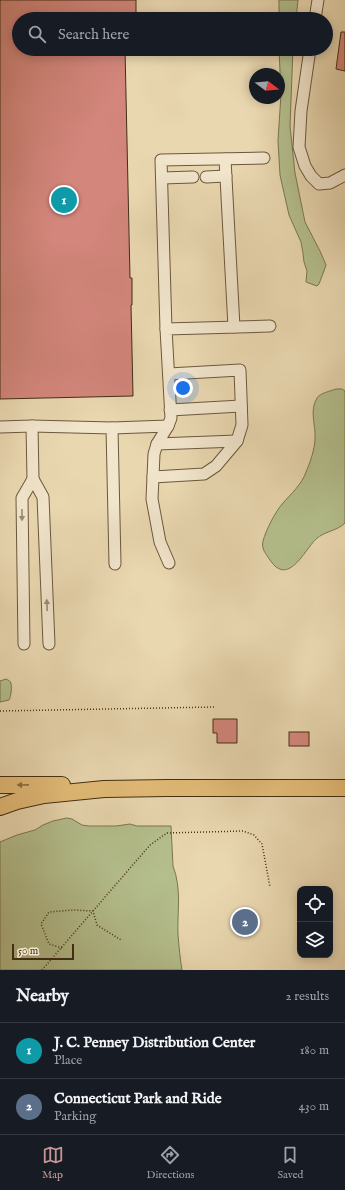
<!DOCTYPE html>
<html lang="en">
<head>
<meta charset="utf-8">
<style>
	:root { --surface:#171b24; --page:#20242c; --text:#f1f3f6; --muted:#9ea1a6; --line:#363941; --accent:#c59692 }
	body { margin:0; font-family:"IM FELL English",serif; background:var(--page); color:var(--text) }
	.controls { position:absolute; right:12px; bottom:12px; display:grid; overflow:hidden; border-radius:8px; box-shadow:0 2px 10px #0003 }
	.controls button { width:36px; height:36px; display:grid; place-items:center; padding:0; border:0; border-bottom:1px solid var(--line); background:var(--surface); color:var(--text); font:20px sans-serif }
	.compass { position:absolute; left:249px; top:68px; width:36px; height:36px; border-radius:50%; background:var(--surface); box-shadow:0 2px 10px #0003; rotate:106deg }
	.scale { position:absolute; left:12px; bottom:10px; width:62px; box-sizing:border-box; padding-left:4px; border:2px solid #422e14; border-top:0; font-size:11px; line-height:14px; white-space:nowrap; color:#422e14; -webkit-text-stroke:3px #f1e5cc; paint-order:stroke }
	.you { position:absolute; left:183px; top:388px; width:14px; height:14px; margin:-10px; border:3px solid #fff; border-radius:50%; background:#1a73e8; box-shadow:0 0 0 6px #1a73e833 }
	.badge { display:grid; place-items:center; width:26px; height:26px; border-radius:50%; background:var(--accent); color:#fff; font-size:13px; font-weight:700 }
	.pin { position:absolute; translate:-50% -50%; border:2px solid #fff; box-shadow:0 1px 4px #0006 }
	.list { margin:0; padding:0; list-style:none }
	h2 { display:flex; justify-content:space-between; align-items:center; height:52px; margin:0; padding:0 16px; font-size:17px }
	h2 small { font-size:13px; font-weight:400; color:var(--muted) }
	.list li { display:grid; grid-template-columns:26px 1fr auto; gap:12px; align-items:center; box-sizing:border-box; height:56px; padding:0 16px; border-top:1px solid var(--line) }
	.list b { display:block; font-size:15px; white-space:nowrap }
	.list p { margin:0; font-size:13px; white-space:nowrap; color:var(--muted) }
	.list em { font-size:13px; font-style:normal; color:var(--muted) }
	.icon { flex:none; width:22px; height:22px; fill:none; stroke:currentColor; stroke-width:2; stroke-linecap:round; stroke-linejoin:round }
	.map { position:relative; flex:none; width:345px; height:970px; overflow:hidden }
	.search { position:absolute; background:var(--surface); box-shadow:0 2px 10px #0003; left:12px; right:12px; top:12px; height:44px; display:flex; align-items:center; gap:10px; box-sizing:border-box; padding:0 14px; border-radius:22px; color:var(--muted); font-size:15px }
	.sheet { height:164px; background:var(--surface) }
	nav { display:flex; justify-content:space-around; align-items:center; box-sizing:border-box; height:56px; border-top:1px solid var(--line); background:var(--surface); font-size:11px; color:var(--muted) }
	nav a { display:grid; justify-items:center; gap:2px }
	nav .on { color:var(--accent) }
	.map>svg:first-child { display:block }
	.green { fill:#b4bf8d; stroke:#7b7650 }
	.building { fill:#d3867c; stroke:#422e14 }
	.lines { fill:none; stroke-linecap:round; stroke-linejoin:round }
	.minor-casing { stroke:#6c583b; stroke-width:13 }
	.highway-casing { stroke:#422e14; stroke-width:18 }
	.path { stroke:#422e14; stroke-width:1.5; stroke-dasharray:1 2; stroke-linecap:butt }
	.minor { stroke:#f1e5cc; stroke-width:11 }
	.highway { stroke:#e4bc78; stroke-width:16 }
	.oneway { fill:#9a8a70 }
	.oneway2 { fill:#8b6e41 }
</style>
</head>
<body>
<div class="map">
<svg width="345" height="970" viewBox="0 0 345 970">
	<rect width="100%" height="100%" fill="#e9d7b0"/>
	<filter id="stains"><feTurbulence type="fractalNoise" baseFrequency=".005" numOctaves="4"/><feColorMatrix values="0 0 0 0 .2 0 0 0 0 .09 0 0 0 0 .02 0 0 0 .5 -.17"/></filter>
	<radialGradient id="worn" r=".72"><stop offset=".6" stop-color="#630" stop-opacity="0"/><stop offset="1" stop-color="#630" stop-opacity=".3"/></radialGradient>
	<g class="green">
		<polygon points="279,0 298,0 296,19 279,19"/>
		<polygon points="279,49 293,49 290,126 295,173 305,222 320,251 326,265 325,268 319,284 317,286 306,282 307,271 304,262 303,253 301,242 289,215 280,175 278,141 281,94"/>
		<path d="M336,389H342L345,391V523C337,531 325,531 316,539C304,551 288,587 270,560C266,554 261,549 263,541C266,530 275,512 283,503C291,494 302,484 306,472C310,463 315,448 315,439C316,425 309,411 317,398C320,393 331,391 336,389Z"/>
		<path d="M6,679C8,680 11,681 11,684C12,687 11,697 9,700L0,702V681Z"/>
		<path d="M67,818L72,819L82,825L89,826H116L130,824L137,826H171L173,866C182,889 177,912 178,935C179,947 180,958 182,970H0V842L17,835L35,830L43,825L53,821Z"/>
	</g>
	<g class="building">
		<polygon points="0,0 136,0 136,19 19,19 19,49 125,49 130,278 132,278 132,305 131,305 133,396 0,399"/>
		<polygon points="341,32 345,32 345,71 336,69"/>
		<polygon points="213,719 237,719 237,743 217,743 217,733 213,733"/>
		<rect x="289" y="732" width="20" height="14"/>
	</g>
	<g class="lines">
		<defs>
			<g id="minor">
				<polyline points="315,19 318,0"/>
				<polyline points="310,49 301,111 299,147 305,166 311,176 319,184 330,183 345,175"/>
				<polyline points="225,159 234,327"/>
				<polyline points="206,177 226,176"/>
				<polyline points="162,178 193,177"/>
				<polyline points="166,329 161,160 264,158"/>
				<polyline points="170,410 241,406"/>
				<polyline points="32,426 112,428 115,564"/>
				<polyline points="168,426 171,418 166,329 270,326"/>
				<polyline points="0,427 32,426 33,479 43,497 49,644"/>
				<polyline points="112,428 168,426 157,444 154,454 152,499 160,542 169,563"/>
				<polyline points="157,444 237,441"/>
				<polyline points="153,477 204,474 216,466 237,441 242,425 240,370 169,374"/>
				<polyline points="24,644 22,498 33,479"/>
			</g>
			<g id="highway">
				<polyline points="0,785 62,785"/>
				<polyline points="0,807 17,801 44,795 104,789 167,788 345,788"/>
			</g>
		</defs>
		<use href="#minor" class="minor-casing"/>
		<use href="#highway" class="highway-casing"/>
		<g class="path">
			<polyline points="0,711 214,707"/>
			<polyline points="62,948 49,944 41,924 49,912 73,910 93,911 97,925 121,940"/>
			<polyline points="42,970 150,845 167,833 243,831 254,835 262,844 270,887"/>
		</g>
		<use href="#minor" class="minor"/>
		<use href="#highway" class="highway"/>
	</g>
	<defs><path id="oneway-solid" d="M-6-.8H1V-3.2L6.5 0L1 3.2V.8H-6Z"/></defs>
	<g class="oneway">
		<use href="#oneway-solid" transform="translate(22 515) rotate(90)"/>
		<use href="#oneway-solid" transform="translate(47 605) rotate(-92)"/>
	</g>
	<use class="oneway2" href="#oneway-solid" transform="translate(23 785) rotate(179)"/>
	<rect width="100%" height="100%" filter="url(#stains)"/>
	<rect width="100%" height="100%" fill="url(#worn)"/>
</svg>
<div class="controls">
<button><svg class="icon" aria-label="locate" viewBox="0 0 24 24"><circle cx="12" cy="12" r="6"/><path d="M12 2v4M12 18v4M2 12h4M18 12h4"/></svg></button>
<button><svg class="icon" aria-label="layers" viewBox="0 0 24 24"><path d="M12 4l9 5-9 5-9-5zM3 14l9 5 9-5"/></svg></button>
</div>
<svg class="compass" viewBox="-18 -18 36 36"><path d="M0-13l5 13h-10z" fill="#e53935"/><path d="M0 13l5-13h-10z" fill="#9ea1a6"/></svg>
<div class="scale">50 m</div>
<div class="you"></div>
<div class="pin badge" style="left:64px;top:200px;background:#0f9aa8">1</div>
<div class="pin badge" style="left:245px;top:922px;background:#5c6f8a">2</div>
<div class="search"><svg class="icon" aria-label="search" viewBox="0 0 24 24"><circle cx="10" cy="10" r="6"/><path d="M15 15l6 6"/></svg>Search here</div>
</div>
<section class="sheet">
<h2>Nearby<small>2 results</small></h2>
<ul class="list">
<li><span class="badge" style="background:#0f9aa8">1</span><div><b>J. C. Penney Distribution Center</b><p>Place</p></div><em>180 m</em></li>
<li><span class="badge" style="background:#5c6f8a">2</span><div><b>Connecticut Park and Ride</b><p>Parking</p></div><em>430 m</em></li>
</ul>
</section>
<nav>
<a class="on"><svg class="icon" aria-label="map" viewBox="0 0 24 24"><path d="M3 6l6-2 6 2 6-2v14l-6 2-6-2-6 2zM9 4v14M15 6v14"/></svg>Map</a>
<a><svg class="icon" aria-label="directions" viewBox="0 0 24 24"><path d="M12 3l9 9-9 9-9-9zM9 14v-3h6M13 9l2 2-2 2"/></svg>Directions</a>
<a><svg class="icon" aria-label="saved" viewBox="0 0 24 24"><path d="M7 4h10v16l-5-4-5 4z"/></svg>Saved</a>
</nav>
</body>
</html>
